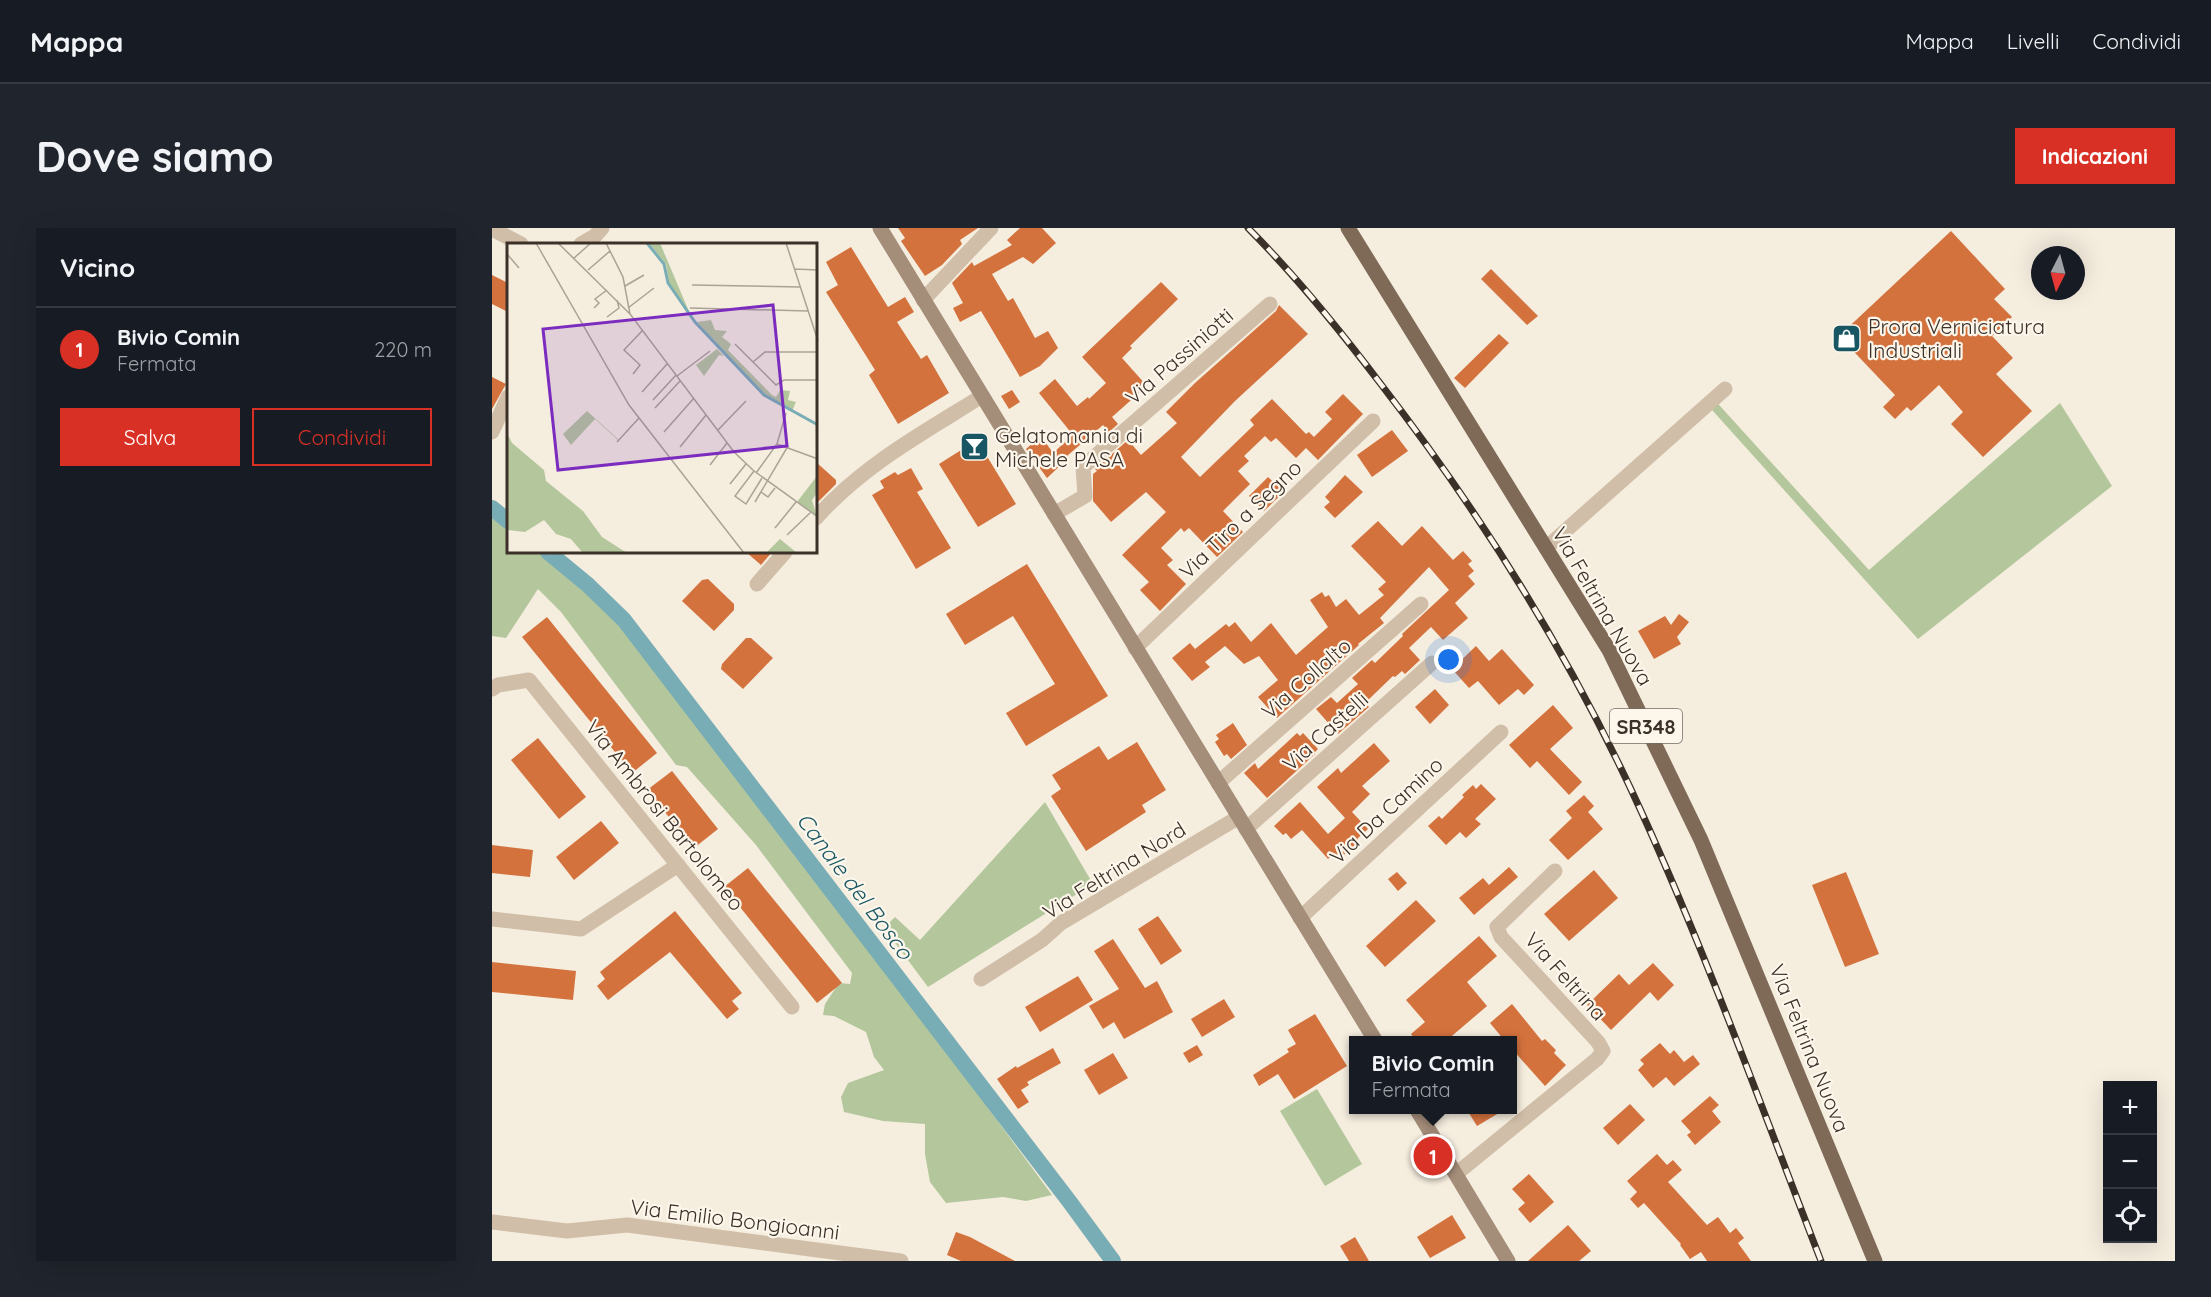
<!DOCTYPE html>
<html lang="it">
<head>
<meta charset="utf-8">
<style>
	:root { --surface:#171b24; --page:#20242c; --text:#f1f3f6; --muted:#9ea1a6; --line:#363941; --accent:#d93025 }
	body { margin:0; font-family:Quicksand,sans-serif; background:var(--page); color:var(--text) }
	.controls { position:absolute; right:18px; bottom:18px; display:grid; overflow:hidden; border-radius:0px; box-shadow:0 6px 24px #0002 }
	.controls button { width:54px; height:54px; display:grid; place-items:center; padding:0; border:0; border-bottom:2px solid var(--line); background:var(--surface); color:var(--text); font:30px sans-serif }
	.compass { position:absolute; left:1539px; top:18px; width:54px; height:54px; border-radius:50%; background:var(--surface); box-shadow:0 6px 24px #0002; rotate:186deg }
	.you { position:absolute; left:957px; top:432px; width:21px; height:21px; margin:-15px; border:4px solid #fff; border-radius:50%; background:#1a73e8; box-shadow:0 0 0 9px #1a73e833 }
	.badge { display:grid; place-items:center; width:39px; height:39px; border-radius:50%; background:var(--accent); color:#fff; font-size:20px; font-weight:700 }
	.pin { position:absolute; translate:-50% -50%; border:3px solid #fff; box-shadow:0 2px 6px #0006 }
	.popup { position:absolute; left:857px; top:808px; width:168px; height:78px; box-sizing:border-box; display:grid; place-content:center; border-radius:0px; background:var(--surface); filter:drop-shadow(0 2px 4px #0005); font-size:20px; white-space:nowrap; color:var(--muted) }
	.popup b { font-size:22px; color:var(--text) }
	.popup::after { content:''; position:absolute; left:50%; top:100%; margin-left:-12px; border:12px solid transparent; border-top-color:var(--surface) }
	.list { margin:0; padding:0; list-style:none }
	h2 { display:flex; justify-content:space-between; align-items:center; height:78px; margin:0; padding:0 24px; font-size:26px }
	h2 small { font-size:20px; font-weight:400; color:var(--muted) }
	.list li { display:grid; grid-template-columns:39px 1fr auto; gap:18px; align-items:center; box-sizing:border-box; height:84px; padding:0 24px; border-top:2px solid var(--line) }
	.list b { display:block; font-size:22px; white-space:nowrap }
	.list p { margin:0; font-size:20px; white-space:nowrap; color:var(--muted) }
	.list em { font-size:20px; font-style:normal; color:var(--muted) }
	.actions { display:flex; gap:12px; padding:18px 24px }
	.actions a { flex:1; padding:14px 0; border:2px solid var(--accent); border-radius:0px; text-align:center; font-size:21px; color:var(--accent) }
	.actions .main { background:var(--accent); color:#fff }
	.icon { flex:none; width:33px; height:33px; fill:none; stroke:currentColor; stroke-width:2; stroke-linecap:round; stroke-linejoin:round }
	.map { position:relative; flex:none; width:1683px; height:1033px; overflow:hidden; border-radius:0px }
	header { display:flex; align-items:center; gap:36px; box-sizing:border-box; height:84px; padding:0 30px; background:var(--surface); border-bottom:2px solid var(--line) }
	header strong { font-size:28px }
	nav { display:flex; gap:33px; margin-inline-start:auto; font-size:21px }
	.intro { display:flex; align-items:center; justify-content:space-between; box-sizing:border-box; height:144px; padding:0 36px }
	h1 { margin:0; font-size:42px }
	.button { padding:15px 27px; border-radius:0px; background:var(--accent); color:#fff; font-size:21px; font-weight:700 }
	main { display:flex; gap:36px; padding:0 36px }
	aside { flex:1; background:var(--surface); border-radius:0px; box-shadow:0 6px 24px #0002 }
	.map>svg:first-child { display:block }
	.green { fill:#b4c79c }
	.lines { fill:none; stroke-linecap:round; stroke-linejoin:round }
	.canal { stroke:#79adb6; stroke-width:16 }
	.building { fill:#d4723e }
	.street { stroke:#d0bea8; stroke-width:15 }
	.secondary { stroke:#a48d79; stroke-width:15 }
	.primary { stroke:#7f6a58; stroke-width:15 }
	.rail-casing { stroke:#3c3129; stroke-width:7 }
	.rail { stroke:#fcf6eb; stroke-width:4.5; stroke-dasharray:14; stroke-linecap:butt }
	.labels { text-anchor:middle; dominant-baseline:central; stroke-width:4.5; stroke-linejoin:round; paint-order:stroke }
	.shield { fill:#fcf6eb; stroke:#766c63; stroke-width:1.5 }
	.shield-label { font-size:20px; font-weight:bold; fill:#3c3129 }
	.poi-label { font-size:21px; fill:#3c3129; stroke:#fcf6eb; text-anchor:start }
	.street-label { font-size:21px; fill:#3c3129; stroke:#fcf6eb }
	.water-label { font-size:22px; font-style:italic; fill:#195663; stroke:#fcf6eb }
	.inset-river { fill:none; stroke:#79adb6; stroke-width:3 }
	.inset-road { fill:none; stroke:#aba296; stroke-width:1.5 }
	.view { fill:#7b2cbf; fill-opacity:0.15; stroke:#7b2cbf; stroke-width:3 }
	.inset-edge { fill:none; stroke:#3c3129; stroke-width:3 }
</style>
</head>
<body>
<header>
<strong>Mappa</strong>
<nav><a>Mappa</a><a>Livelli</a><a>Condividi</a></nav>
</header>
<div class="intro"><h1>Dove siamo</h1><a class="button">Indicazioni</a></div>
<main>
<aside>
<h2>Vicino<small></small></h2>
<ul class="list">
<li><span class="badge">1</span><div><b>Bivio Comin</b><p>Fermata</p></div><em>220 m</em></li>
</ul>
<div class="actions"><a class="main">Salva</a><a>Condividi</a></div>
</aside>
<div class="map">
<svg width="1683" height="1033" viewBox="0 0 1683 1033">
	<rect width="100%" height="100%" fill="#f5edde"/>
	<g class="green">
		<polygon points="1218,167 1377,342 1568,175 1620,258 1426,411 1212,173"/>
		<polygon points="0,289 16,299 16,324 50,324 100,365 201,488 254,557 304,627 363,699 560,967 534,973 511,969 454,975 438,954 433,926 433,896 391,893 352,884 349,869 356,855 392,842 382,829 374,804 342,788 331,787 333,776 347,755 358,756 360,745 264,617 195,539 184,537 69,384 46,361 14,410 0,408"/>
		<polygon points="553,574 601,656 436,759 392,700 403,689 428,712"/>
		<polygon points="825,861 870,936 833,958 788,883"/>
	</g>
	<g class="lines">
		<g class="canal">
			<polyline points="0,280 16,293"/>
			<polyline points="56,324 96,357 132,392 577,973 621,1033"/>
		</g>
	</g>
	<g class="building">
		<polygon points="406,0 486,0 468,12 470,16 450,37 433,48 409,13 413,10"/>
		<polygon points="528,0 550,0 564,15 541,36 531,29 500,46 516,73 521,70 543,110 556,103 566,120 548,138 528,149 489,83 468,94 461,80 471,75 460,55 480,34 482,38 520,17 515,12"/>
		<polygon points="1459,3 1513,61 1502,71 1520,89 1500,108 1521,130 1504,146 1540,183 1491,229 1459,196 1471,184 1447,157 1419,183 1415,179 1403,191 1391,179 1403,167 1347,108"/>
		<polygon points="359,19 396,79 413,69 422,84 405,94 429,131 435,127 457,165 406,196 377,147 383,142 334,64 346,57 334,34"/>
		<polygon points="999,41 1046,88 1035,97 989,51"/>
		<polygon points="0,47 16,55 16,84 0,76"/>
		<polygon points="669,54 686,71 638,118 640,120 630,130 655,158 620,189 626,196 617,204 611,197 568,234 570,236 555,250 534,221 549,208 561,225 581,207 547,165 563,151 585,178 596,169 597,171 614,155 590,129"/>
		<polygon points="787,77 816,106 743,173 689,229 708,249 762,197 758,192 780,171 814,206 817,204 822,209 840,191 833,184 851,166 871,186 826,232 814,220 804,230 784,210 779,214 773,208 752,228 757,233 746,243 758,256 731,283 751,304 725,329 697,300 692,304 689,300 669,320 681,332 675,337 694,356 668,383 648,362 657,354 630,327 674,284 654,264 619,294 601,273 601,246 605,243 603,241 636,212 649,227 685,195 674,184 703,155 784,83"/>
		<polygon points="1007,106 1017,115 973,160 962,150"/>
		<polygon points="0,149 14,156 0,181"/>
		<polygon points="520,162 528,174 517,181 509,168"/>
		<polygon points="900,202 916,223 880,249 865,227"/>
		<polygon points="485,212 524,276 486,299 447,236"/>
		<polygon points="324,234 344,252 344,256 324,276"/>
		<polygon points="419,240 431,261 425,264 459,320 424,341 380,267 392,260 388,253 403,244 406,247"/>
		<polygon points="853,247 871,264 843,290 832,279 838,274 833,269"/>
		<polygon points="776,249 792,264 772,283 757,268"/>
		<polygon points="886,293 910,318 930,298 961,332 971,323 980,333 976,336 982,343 976,348 983,356 963,375 976,390 951,412 939,399 917,420 928,432 913,446 910,443 903,449 901,448 873,475 877,479 846,506 824,481 839,469 845,475 866,456 860,450 880,432 883,435 911,408 910,406 957,362 937,339 888,390 892,395 866,416 867,417 785,490 766,469 786,452 767,428 752,436 733,418 713,434 718,439 700,453 680,430 698,415 703,421 734,396 737,399 743,394 759,414 779,395 804,427 836,399 818,372 830,364 833,369 837,367 844,379 854,371 867,387 892,367 886,361 894,354 859,318"/>
		<polygon points="254,324 280,324 269,337"/>
		<polygon points="535,336 616,468 534,518 514,485 563,456 521,388 473,417 454,386"/>
		<polygon points="216,351 242,376 242,382 222,403 190,373 210,352"/>
		<polygon points="1187,386 1197,394 1185,409 1189,416 1162,431 1146,403 1173,388 1179,397"/>
		<polygon points="55,389 165,525 140,545 30,409"/>
		<polygon points="254,410 259,410 281,430 251,461 229,441 230,436"/>
		<polygon points="984,418 997,433 1010,421 1042,457 1032,467 1026,461 1007,477 986,453 977,460 960,441"/>
		<polygon points="943,461 957,477 938,496 923,479"/>
		<polygon points="1061,477 1081,500 1058,521 1090,554 1077,567 1045,533 1038,540 1017,517"/>
		<polygon points="741,495 755,517 739,531 735,526 732,528 723,514 727,511 724,507"/>
		<polygon points="805,505 808,508 811,505 826,521 822,525 823,526 775,570 752,545 763,535 766,541"/>
		<polygon points="46,510 94,569 67,591 19,532"/>
		<polygon points="645,514 674,562 650,577 654,584 594,623 559,568 569,561 560,547 607,518 616,532"/>
		<polygon points="882,515 898,533 870,558 878,566 860,584 876,601 866,610 864,616 846,632 841,626 836,631 810,602 799,611 794,605 791,607 782,598 808,574 836,606 853,590 825,559 846,540 849,545"/>
		<polygon points="180,543 226,601 202,620 155,562"/>
		<polygon points="989,556 1004,571 983,591 989,596 974,610 968,604 954,617 936,598 947,588 950,591 972,569 970,567 981,557 984,561"/>
		<polygon points="1092,567 1102,578 1096,584 1111,601 1076,632 1057,612 1080,590 1074,583"/>
		<polygon points="109,593 127,615 82,652 64,629"/>
		<polygon points="0,617 41,622 38,649 0,645"/>
		<polygon points="1017,639 1026,649 982,687 967,670 991,650 997,657"/>
		<polygon points="256,640 350,755 325,775 232,659"/>
		<polygon points="1102,642 1126,670 1077,713 1052,686"/>
		<polygon points="905,644 915,655 906,663 896,651"/>
		<polygon points="1354,644 1387,726 1353,739 1320,657"/>
		<polygon points="924,672 944,693 893,739 874,718"/>
		<polygon points="183,683 250,765 240,773 247,781 235,791 178,724 116,772 105,758 113,751 108,744"/>
		<polygon points="666,688 690,723 669,737 646,701"/>
		<polygon points="987,708 1005,728 975,754 995,778 954,813 924,813 919,806 933,794 914,772"/>
		<polygon points="621,711 653,760 665,753 681,784 632,811 622,794 611,801 597,778 627,761 602,723"/>
		<polygon points="0,734 84,743 81,772 0,764"/>
		<polygon points="1161,735 1182,757 1166,773 1158,764 1119,802 1095,777 1127,746 1137,757"/>
		<polygon points="586,748 601,772 548,804 533,779"/>
		<polygon points="732,771 743,789 710,809 699,791"/>
		<polygon points="1020,776 1050,813 1053,811 1064,822 1062,825 1074,837 1053,858 1020,821 1020,813 1013,813 998,795"/>
		<polygon points="823,786 855,838 802,871 786,846 767,858 761,847 797,824 795,821 804,816 796,802"/>
		<polygon points="1168,815 1178,826 1182,822 1192,834 1201,827 1208,836 1182,858 1174,849 1161,860 1146,842 1152,836 1148,832"/>
		<polygon points="705,817 711,827 697,835 691,825"/>
		<polygon points="561,820 569,835 535,854 537,857 529,862 537,874 526,881 505,851 524,838 525,840"/>
		<polygon points="621,825 636,850 607,867 592,842"/>
		<polygon points="1218,868 1227,877 1220,883 1229,894 1203,917 1195,907 1199,904 1189,893"/>
		<polygon points="1138,876 1153,892 1126,917 1111,900"/>
		<polygon points="975,882 1012,882 985,898"/>
		<polygon points="1165,926 1175,937 1181,932 1190,942 1176,954 1215,997 1226,989 1238,1005 1244,1000 1252,1010 1246,1015 1259,1033 1215,1033 1209,1024 1198,1031 1188,1017 1189,1016 1152,975 1146,980 1138,971 1145,964 1135,953"/>
		<polygon points="1037,946 1062,974 1038,995 1026,981 1033,975 1020,961"/>
		<polygon points="960,987 974,1010 938,1030 925,1009"/>
		<polygon points="1076,997 1099,1023 1087,1033 1036,1033"/>
		<polygon points="464,1004 478,1009 523,1033 469,1033 455,1027"/>
		<polygon points="863,1009 877,1033 857,1033 848,1018"/>
	</g>
	<g class="lines">
		<g class="street">
			<polyline points="0,1 29,16"/>
			<polyline points="89,16 103,8 110,0"/>
			<polyline points="431,72 499,0"/>
			<polyline points="0,204 16,169"/>
			<polyline points="562,286 593,268 591,239 778,76"/>
			<path d="M324,290C371,237 431,205 490,168"/>
			<polyline points="1054,320 1233,161"/>
			<polyline points="265,356 293,324"/>
			<polyline points="643,420 881,193"/>
			<polyline points="0,461 6,457 37,452 300,779"/>
			<polyline points="726,555 929,376"/>
			<polyline points="754,601 940,435"/>
			<polyline points="808,690 1009,504"/>
			<polyline points="0,691 89,701 186,637"/>
			<polyline points="489,751 550,712 569,695 747,589"/>
			<polyline points="964,946 1105,831 1111,823 1106,814 1009,709 1005,699 1063,643"/>
			<polyline points="0,994 75,1003 135,997 409,1033"/>
		</g>
		<g class="secondary">
			<polyline points="388,0 883,812"/>
			<polyline points="925,882 1016,1033"/>
		</g>
		<polyline class="primary" points="856,0 1117,422 1209,612 1383,1033"/>
		<defs>
			<path id="rail" d="M756,0C804,48 847,101 888,155C990,287 1080,431 1149,583C1216,730 1271,883 1329,1033"/>
		</defs>
		<use href="#rail" class="rail-casing"/>
		<use href="#rail" class="rail"/>
	</g>
	<defs>
		<symbol id="shop-square" viewBox="-11 -11 22 22"><rect x="-9" y="-9" width="18" height="18" rx="4" fill="#195663" stroke="#fcf6eb"/><path d="M-5-2.5h2.3a2.7 3.5 0 0 1 5.4 0H5L5.5 6h-11ZM-1.5-2.5h3a1.5 2.3 0 0 0-3 0Z" fill="#fff"/></symbol>
		<symbol id="bar-square" viewBox="-11 -11 22 22"><rect x="-9" y="-9" width="18" height="18" rx="4" fill="#195663" stroke="#fcf6eb"/><path d="M-6-5H6L.8 .8V4.5H3.5V6h-7V4.5H-.8V.8Z" fill="#fff"/></symbol>
	</defs>
	<g fill-rule="evenodd">
		<use href="#shop-square" x="1338" y="94" width="33" height="33"/>
		<use href="#bar-square" x="466" y="202" width="33" height="33"/>
	</g>
	<g class="labels">
		<rect class="shield" x="1118" y="481" width="72" height="34" rx="4.5"/>
		<g class="shield-label">
			<text x="1154" y="498">SR348</text>
		</g>
		<g class="poi-label">
			<text x="1376" y="98">Prora Verniciatura<tspan x="1376" dy="24">Industriali</tspan></text>
			<text x="503" y="207">Gelatomania di<tspan x="503" dy="24">Michele PASA</tspan></text>
		</g>
		<g class="street-label">
			<text transform="translate(687 128) rotate(-41)">Via Passiniotti</text>
			<text transform="translate(748 291) rotate(-44)">Via Tiro a Segno</text>
			<text transform="translate(1111 378) rotate(60)">Via Feltrina Nuova</text>
			<text transform="translate(814 450) rotate(-41)">Via Collalto</text>
			<text transform="translate(833 503) rotate(-42)">Via Castelli</text>
			<text transform="translate(894 582) rotate(-43)">Via Da Camino</text>
			<text transform="translate(173 587) rotate(51)">Via Ambrosi Bartolomeo</text>
			<text transform="translate(622 642) rotate(-32)">Via Feltrina Nord</text>
			<text transform="translate(1074 748) rotate(48)">Via Feltrina</text>
			<text transform="translate(1318 820) rotate(68)">Via Feltrina Nuova</text>
			<text transform="translate(243 991) rotate(7)">Via Emilio Bongioanni</text>
		</g>
		<g class="water-label">
			<text transform="translate(363 658) rotate(53)">Canale del Bosco</text>
		</g>
	</g>
	<g transform="translate(15 15)">
		<rect width="310" height="310" fill="#f5edde"/>
		<path d="M142,0H153L183,71L162,40L159,21ZM204,77L208,87L220,88L215,94L224,101L221,107L265,152L269,154L273,147L283,148L281,157L289,159L285,168L261,155L190,79ZM210,106L217,113L212,112L197,133L189,122ZM80,168L112,197V198L88,176L64,202L56,191ZM0,190L5,200L37,227L39,238L76,268L95,294L120,310L75,309L64,296L49,291L37,277L18,289L0,287ZM310,233V250L305,257L310,274L290,259ZM273,296L290,310H259Z" fill="#b4c79c"/>
		<path class="inset-river" d="M140,0L157,21L161,40L188,79L257,152L311,182"/>
		<path class="inset-road" d="M29,0L122,162L237,310M51,0L123,71M99,0L116,34L123,71L227,209L247,228L311,274M279,0L311,98M0,11L12,25M67,15L84,0M288,26L311,27M81,27L103,8M185,42L293,44M118,43L137,32M87,65L92,60L88,56L100,47M121,65L147,45M183,65L301,68M100,74L112,65L110,57M228,101L269,142L277,137H311M246,119L258,109H311M126,131L133,122L117,107L135,88M170,133L203,108M135,149L160,121M146,157L169,132M148,165L173,138M211,187L239,158M157,189L187,155M110,199L132,175M270,201L311,216M173,204L199,172M203,222L220,200M247,228L228,253L239,261L255,235M249,230L270,201L279,170M223,241L239,221M254,249L261,254L268,245M248,259L281,203M268,285L289,259M280,292L304,269"/>
		<path class="view" d="M266,62L280,203L51,227L36,86Z"/>
		<rect width="310" height="310" class="inset-edge"/>
	</g>
</svg>
<div class="controls">
<button>+</button>
<button>−</button>
<button><svg class="icon" aria-label="locate" viewBox="0 0 24 24"><circle cx="12" cy="12" r="6"/><path d="M12 2v4M12 18v4M2 12h4M18 12h4"/></svg></button>
</div>
<svg class="compass" viewBox="-18 -18 36 36"><path d="M0-13l5 13h-10z" fill="#e53935"/><path d="M0 13l5-13h-10z" fill="#9ea1a6"/></svg>
<div class="you"></div>
<div class="pin badge" style="left:941px;top:928px">1</div>
<div class="popup"><b>Bivio Comin</b>Fermata</div>
</div>
</main>
</body>
</html>
